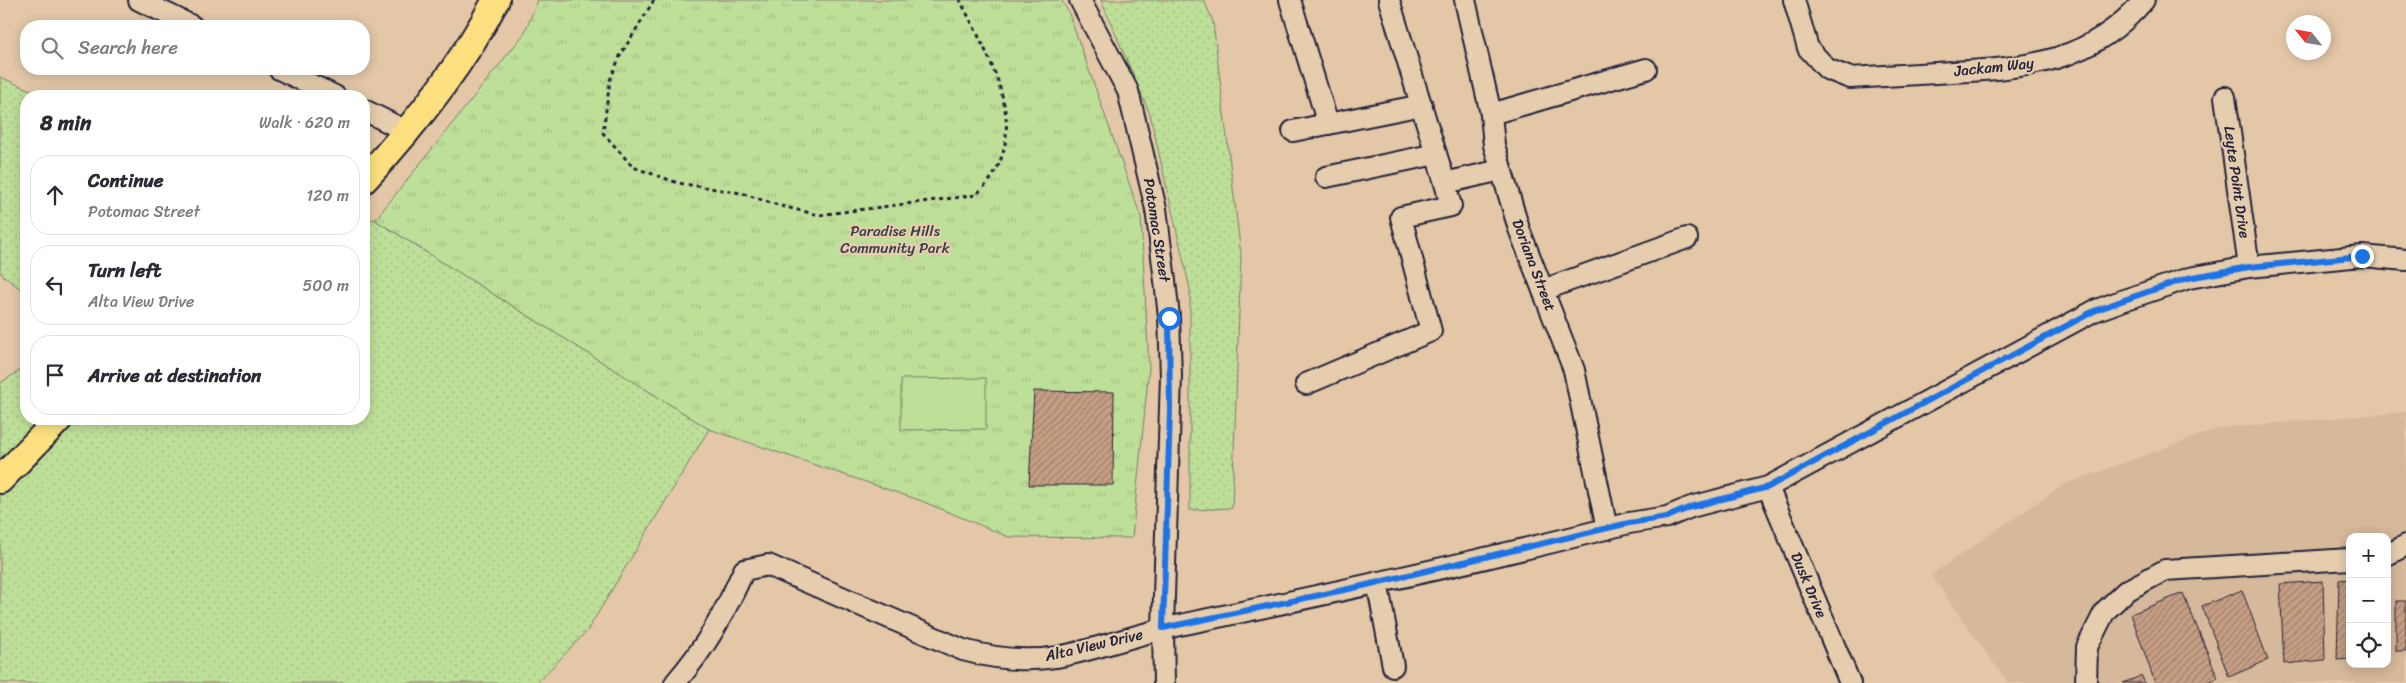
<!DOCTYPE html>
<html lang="en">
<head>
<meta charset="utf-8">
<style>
	:root { --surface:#fff; --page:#f7f7f7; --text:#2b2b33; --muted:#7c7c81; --line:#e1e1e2 }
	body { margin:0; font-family:Sriracha,sans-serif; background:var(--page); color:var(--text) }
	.controls { position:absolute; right:15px; bottom:15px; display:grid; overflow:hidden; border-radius:10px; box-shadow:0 2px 12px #0003 }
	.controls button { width:45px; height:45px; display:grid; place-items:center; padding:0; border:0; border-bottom:1px solid var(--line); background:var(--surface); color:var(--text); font:25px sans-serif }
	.compass { position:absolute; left:2286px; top:15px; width:45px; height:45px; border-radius:50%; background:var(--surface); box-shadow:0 2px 12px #0003; rotate:301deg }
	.stop { position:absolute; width:15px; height:15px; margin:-11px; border:4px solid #1a73e8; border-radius:50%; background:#fff }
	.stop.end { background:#1a73e8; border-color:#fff; box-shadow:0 1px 5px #0008 }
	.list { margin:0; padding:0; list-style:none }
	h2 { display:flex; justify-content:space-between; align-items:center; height:65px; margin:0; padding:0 20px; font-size:21px }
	h2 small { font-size:16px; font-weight:400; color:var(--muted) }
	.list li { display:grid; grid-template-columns:32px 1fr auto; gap:15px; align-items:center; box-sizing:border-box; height:80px; margin:0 10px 10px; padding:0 10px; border:1px solid var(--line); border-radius:20px }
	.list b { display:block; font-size:19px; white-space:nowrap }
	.list p { margin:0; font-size:16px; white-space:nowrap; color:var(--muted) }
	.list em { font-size:16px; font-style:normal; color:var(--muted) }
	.icon { flex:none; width:28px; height:28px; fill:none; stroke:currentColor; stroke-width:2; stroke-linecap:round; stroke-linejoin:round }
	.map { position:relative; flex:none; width:2406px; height:683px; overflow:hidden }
	.search { position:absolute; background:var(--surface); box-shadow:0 2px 12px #0003; left:20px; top:20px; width:350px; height:55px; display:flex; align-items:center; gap:12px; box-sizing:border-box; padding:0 18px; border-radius:20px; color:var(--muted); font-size:19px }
	.panel { position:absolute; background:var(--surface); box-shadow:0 2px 12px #0003; left:20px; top:90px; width:350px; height:335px; border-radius:20px }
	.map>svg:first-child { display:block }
	.built { fill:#d6b89a; fill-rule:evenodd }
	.grass { fill:url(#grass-dots); stroke:#70806a }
	.park { fill:url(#park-tufts); stroke:#70806a }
	.pitch { fill:#bedf98; stroke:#70806a }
	.building { fill:url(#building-hatch); stroke:#22223b }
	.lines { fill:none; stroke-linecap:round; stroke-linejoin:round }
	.minor-casing { stroke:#22223b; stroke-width:24 }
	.major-casing { stroke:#22223b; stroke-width:30 }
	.path { stroke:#22223b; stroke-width:3; stroke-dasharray:4 4; stroke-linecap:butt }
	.minor { stroke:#e5cdae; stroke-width:20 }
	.major { stroke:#fce080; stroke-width:26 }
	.route { stroke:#1a73e8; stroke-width:6 }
	.labels { text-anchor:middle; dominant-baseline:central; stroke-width:4.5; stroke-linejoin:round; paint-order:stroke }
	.street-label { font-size:15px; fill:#22223b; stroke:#e5cdae }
	.park-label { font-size:15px; fill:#393e49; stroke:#e5cdae }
</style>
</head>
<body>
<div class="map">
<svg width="2406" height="683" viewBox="0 0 2406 683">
	<defs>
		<pattern id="grass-dots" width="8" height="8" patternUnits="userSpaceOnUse" patternTransform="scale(1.25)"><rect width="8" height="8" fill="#bedf98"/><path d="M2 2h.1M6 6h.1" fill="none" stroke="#a3bf84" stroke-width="1.8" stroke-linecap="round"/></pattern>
		<pattern id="park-tufts" width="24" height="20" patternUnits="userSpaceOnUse" patternTransform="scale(1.25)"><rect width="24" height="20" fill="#bedf98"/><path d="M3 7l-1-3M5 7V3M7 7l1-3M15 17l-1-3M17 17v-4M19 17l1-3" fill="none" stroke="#a3bf84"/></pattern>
		<pattern id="building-hatch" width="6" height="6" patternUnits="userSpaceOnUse" patternTransform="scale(1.25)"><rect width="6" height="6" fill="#c69e83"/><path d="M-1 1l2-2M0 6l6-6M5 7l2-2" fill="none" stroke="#a0806c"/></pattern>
	</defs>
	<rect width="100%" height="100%" fill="#e3c7a7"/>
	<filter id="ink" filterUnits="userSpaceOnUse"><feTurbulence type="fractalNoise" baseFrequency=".02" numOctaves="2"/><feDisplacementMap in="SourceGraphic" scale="10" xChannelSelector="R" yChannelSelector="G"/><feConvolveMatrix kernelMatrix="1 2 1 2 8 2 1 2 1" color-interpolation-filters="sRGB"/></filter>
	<g filter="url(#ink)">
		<path class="built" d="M2406,412V683H2008L1931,575L2063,485L2220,428ZM2350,537H2387V664H2350Z"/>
		<g class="grass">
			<polygon points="1101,0 1204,0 1213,22 1241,255 1232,508 1190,510 1190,289 1150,114"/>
			<polygon points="0,77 44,96 26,96 26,293 0,273"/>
			<polygon points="364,217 375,220 709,429 587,631 537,683 0,683 0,383 26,367 26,419 364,419"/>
		</g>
		<polygon class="park" points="538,0 1061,0 1068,11 1141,217 1149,368 1132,538 1009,537 919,500 709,429 375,220 524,34"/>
		<polygon class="pitch" points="986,378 986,429 901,430 901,379"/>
		<g class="building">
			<polygon points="1034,391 1114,392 1113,485 1029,485"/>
			<polygon points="2350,579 2350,659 2337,660 2339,580"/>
			<polygon points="2323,581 2325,660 2284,664 2280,584"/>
			<polygon points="2242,590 2268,660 2229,677 2202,606"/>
			<polygon points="2183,593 2218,678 2206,683 2155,683 2131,614"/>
			<rect x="2396" y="601" width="10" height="50"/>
			<polygon points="2141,675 2145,683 2123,683 2138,677"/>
		</g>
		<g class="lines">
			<defs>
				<g id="minor">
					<polyline points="139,0 192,26"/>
					<polyline points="1080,0 1128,91 1156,209 1165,281 1169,317 1171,376 1163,628 1164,683"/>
					<polyline points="1290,0 1328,124"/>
					<polyline points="1389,0 1445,183"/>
					<polyline points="1465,0 1491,114 1494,145 1519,229 1574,370 1607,529"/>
					<path d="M1794,0L1808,48L1827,69L1850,78C1884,76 1919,74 1953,72C2028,68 2092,62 2144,0"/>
					<polyline points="279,69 335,96"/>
					<polyline points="2225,97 2249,267"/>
					<polyline points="364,110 408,132"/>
					<polyline points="1491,114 1646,69"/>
					<polyline points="1293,131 1422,105"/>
					<polyline points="1326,177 1436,154"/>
					<polyline points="1543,290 1687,238"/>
					<polyline points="1306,384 1431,331 1401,217 1451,206 1445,183 1501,170"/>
					<polyline points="1768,487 1850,683"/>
					<polyline points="2387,555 2406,545"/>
					<polyline points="1377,582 1393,666"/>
					<path d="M675,683C707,646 724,614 744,570L768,565L963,650C992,658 1026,662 1057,657C1100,649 1142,632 1185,624C1333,593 1482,561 1629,523L1667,517L1691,507L1768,487L2094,311L2124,300L2189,278L2249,267L2362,256L2406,260"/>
					<polyline points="2086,683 2087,647 2105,611 2126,591 2165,570 2350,559"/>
				</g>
				<g id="major">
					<path d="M364,180C415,125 461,67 496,0"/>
					<polyline points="0,480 59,419"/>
				</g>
			</defs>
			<use href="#minor" class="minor-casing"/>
			<use href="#major" class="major-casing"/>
			<path class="path" d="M654,0L620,56L610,80L603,133L633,167L678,183L741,193L781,206L819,215L976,195C981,189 988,184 992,177C1029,120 986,52 960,0"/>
			<use href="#minor" class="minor"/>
			<use href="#major" class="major"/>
		</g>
	</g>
	<g class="lines" filter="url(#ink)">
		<polyline class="route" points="1169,318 1170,411 1163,628 1358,587 1629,523 1667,517 1691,507 1768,487 2094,311 2124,300 2188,278 2249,267 2362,256"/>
	</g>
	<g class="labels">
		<g class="street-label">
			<text transform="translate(1994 67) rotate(-6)">Jackam Way</text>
			<text transform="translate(2237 182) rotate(82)">Leyte Point Drive</text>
			<text transform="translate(1157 230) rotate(81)">Potomac Street</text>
			<text transform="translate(1534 265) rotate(69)">Doriana Street</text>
			<text transform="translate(1809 585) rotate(67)">Dusk Drive</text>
			<text transform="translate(1094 645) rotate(-13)">Alta View Drive</text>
		</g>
		<g class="park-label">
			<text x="895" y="231">Paradise Hills<tspan x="895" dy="17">Community Park</tspan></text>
		</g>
	</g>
</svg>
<div class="controls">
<button>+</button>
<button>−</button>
<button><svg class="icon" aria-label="locate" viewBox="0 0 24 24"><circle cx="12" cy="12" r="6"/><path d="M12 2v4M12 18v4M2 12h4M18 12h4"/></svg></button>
</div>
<svg class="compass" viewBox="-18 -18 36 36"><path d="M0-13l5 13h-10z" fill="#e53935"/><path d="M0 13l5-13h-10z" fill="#7c7c81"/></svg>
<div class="stop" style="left:1169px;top:318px"></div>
<div class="stop end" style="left:2362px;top:256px"></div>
<div class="search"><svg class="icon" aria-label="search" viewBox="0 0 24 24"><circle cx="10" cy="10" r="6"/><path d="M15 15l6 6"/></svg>Search here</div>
<section class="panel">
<h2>8 min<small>Walk · 620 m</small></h2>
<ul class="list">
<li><svg class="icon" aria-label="ahead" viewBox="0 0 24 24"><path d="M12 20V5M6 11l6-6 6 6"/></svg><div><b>Continue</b><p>Potomac Street</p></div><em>120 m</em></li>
<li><svg class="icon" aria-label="left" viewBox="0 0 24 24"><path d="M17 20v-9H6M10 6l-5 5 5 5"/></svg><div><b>Turn left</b><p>Alta View Drive</p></div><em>500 m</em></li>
<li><svg class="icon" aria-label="arrive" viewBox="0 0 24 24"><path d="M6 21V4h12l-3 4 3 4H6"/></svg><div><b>Arrive at destination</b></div></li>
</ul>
</section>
</div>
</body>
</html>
